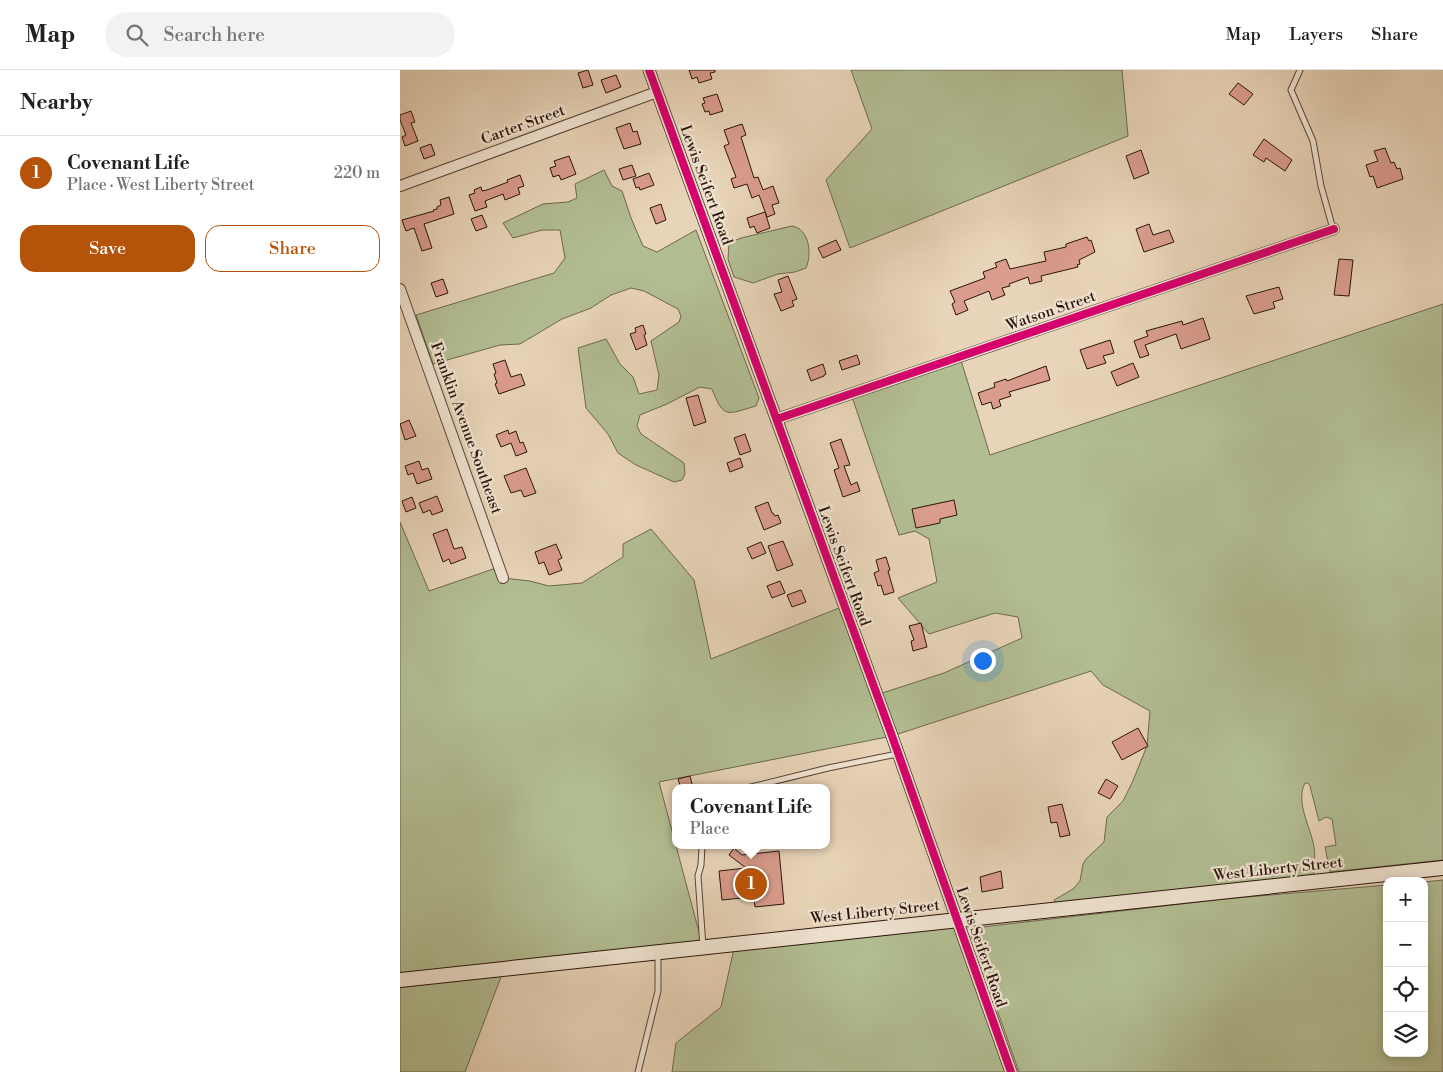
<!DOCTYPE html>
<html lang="en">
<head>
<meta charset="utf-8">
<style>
	:root { --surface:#fff; --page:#f2f2f2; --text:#202124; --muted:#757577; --line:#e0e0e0; --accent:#b45309 }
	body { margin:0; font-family:"Libre Bodoni",serif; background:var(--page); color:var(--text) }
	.controls { position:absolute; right:15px; bottom:15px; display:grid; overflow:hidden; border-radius:10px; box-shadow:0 2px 8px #0003 }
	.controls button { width:45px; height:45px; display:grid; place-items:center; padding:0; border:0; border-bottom:1px solid var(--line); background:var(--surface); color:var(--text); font:25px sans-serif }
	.you { position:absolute; left:582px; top:590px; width:18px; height:18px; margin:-12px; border:4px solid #fff; border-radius:50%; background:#1a73e8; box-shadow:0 0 0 8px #1a73e833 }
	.badge { display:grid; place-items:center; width:32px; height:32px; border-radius:50%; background:var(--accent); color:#fff; font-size:16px; font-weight:700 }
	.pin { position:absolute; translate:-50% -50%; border:2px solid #fff; box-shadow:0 1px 5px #0006 }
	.popup { position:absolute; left:272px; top:714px; width:158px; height:65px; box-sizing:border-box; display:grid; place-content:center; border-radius:10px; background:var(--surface); filter:drop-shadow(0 1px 4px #0005); font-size:16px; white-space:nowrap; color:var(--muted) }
	.popup b { font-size:19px; color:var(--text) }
	.popup::after { content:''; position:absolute; left:50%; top:100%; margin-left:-10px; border:10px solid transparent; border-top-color:var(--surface) }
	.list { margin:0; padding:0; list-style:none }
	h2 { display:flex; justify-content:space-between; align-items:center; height:65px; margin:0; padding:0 20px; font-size:21px }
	h2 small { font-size:16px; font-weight:400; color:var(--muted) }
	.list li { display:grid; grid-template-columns:32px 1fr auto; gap:15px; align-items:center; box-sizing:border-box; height:75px; padding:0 20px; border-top:1px solid var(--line) }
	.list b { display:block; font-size:19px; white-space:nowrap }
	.list p { margin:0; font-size:16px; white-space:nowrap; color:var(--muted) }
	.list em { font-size:16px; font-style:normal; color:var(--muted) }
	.actions { display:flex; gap:10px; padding:15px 20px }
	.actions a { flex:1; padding:11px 0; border:1px solid var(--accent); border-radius:15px; text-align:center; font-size:18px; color:var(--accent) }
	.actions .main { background:var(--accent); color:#fff }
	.icon { flex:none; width:28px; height:28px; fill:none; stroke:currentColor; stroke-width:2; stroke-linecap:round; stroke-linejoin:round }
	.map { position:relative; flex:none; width:1043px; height:1002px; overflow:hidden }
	header { display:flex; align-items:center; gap:30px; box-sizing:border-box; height:70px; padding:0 25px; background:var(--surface); border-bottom:1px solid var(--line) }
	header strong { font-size:24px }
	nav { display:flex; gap:28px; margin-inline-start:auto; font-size:18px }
	.search { width:350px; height:45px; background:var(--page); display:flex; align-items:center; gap:12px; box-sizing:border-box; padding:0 18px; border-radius:28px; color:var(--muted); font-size:19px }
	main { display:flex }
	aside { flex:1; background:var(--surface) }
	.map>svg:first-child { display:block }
	.green { fill:#b2bd92; stroke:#6e684e }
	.building { fill:#da9c8d; stroke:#2a140b }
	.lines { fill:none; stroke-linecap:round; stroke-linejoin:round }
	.service-casing { stroke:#5a4436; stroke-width:7 }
	.minor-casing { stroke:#5a4436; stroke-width:12 }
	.tertiary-casing { stroke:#5a4436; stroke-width:13 }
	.secondary-casing { stroke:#2a140b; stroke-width:16 }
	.service { stroke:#f0e3d1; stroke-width:5 }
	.minor { stroke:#f0e3d1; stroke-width:10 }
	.tertiary { stroke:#f0e3d1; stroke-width:11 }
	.secondary { stroke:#f0e3d1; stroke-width:14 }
	.cycleway-casing { stroke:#f0e3d1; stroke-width:11 }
	.cycleway { stroke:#d6006c; stroke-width:8 }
	.labels { text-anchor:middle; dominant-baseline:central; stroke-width:4.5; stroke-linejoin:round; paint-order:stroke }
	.street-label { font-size:15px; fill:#2a140b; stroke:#f0e3d1 }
</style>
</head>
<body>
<header>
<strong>Map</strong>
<div class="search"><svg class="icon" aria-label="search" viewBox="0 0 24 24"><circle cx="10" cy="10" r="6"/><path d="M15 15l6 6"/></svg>Search here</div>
<nav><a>Map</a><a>Layers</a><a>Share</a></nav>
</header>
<main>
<aside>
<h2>Nearby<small></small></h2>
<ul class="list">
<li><span class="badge">1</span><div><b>Covenant Life</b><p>Place · West Liberty Street</p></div><em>220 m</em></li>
</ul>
<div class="actions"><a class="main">Save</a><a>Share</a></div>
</aside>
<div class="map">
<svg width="1043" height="1002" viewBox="0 0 1043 1002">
	<rect width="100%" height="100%" fill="#e8d4b8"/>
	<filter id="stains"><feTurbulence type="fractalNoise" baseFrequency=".004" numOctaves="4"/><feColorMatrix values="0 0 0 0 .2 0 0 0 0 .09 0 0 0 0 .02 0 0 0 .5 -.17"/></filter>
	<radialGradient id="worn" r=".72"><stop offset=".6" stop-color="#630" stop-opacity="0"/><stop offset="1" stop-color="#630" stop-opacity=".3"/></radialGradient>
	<g class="green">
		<polygon points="451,0 722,0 728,66 450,178 426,110 472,59"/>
		<path d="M204,100L212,116L222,121L231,148L243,176L257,182L296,160L359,328L356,336C327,344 324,350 312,319L300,317L267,334L240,345L237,356L241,364L284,393L285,404L282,410L274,412L236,395L218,383L208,364L186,338L178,278L206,269L220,294L233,307L239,324L257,320L259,305L251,271L279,252L281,246L278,239L244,221L231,218L211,225L191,238L162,249L120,274L100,275L33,294L16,245L154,203L165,188L160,160H142L113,168L103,153L143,134L168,132L177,128L175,114Z"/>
		<path d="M392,156C410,159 412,185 406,198L395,202L378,204L353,213L334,207L328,189L329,173L341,168Z"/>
		<path d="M1043,234V790L930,802L925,777L936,775L932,749L926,747L919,751L910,716L908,713H905C895,732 911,758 914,777C916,788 913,795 914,805L655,833L654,830L673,819L680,811L683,794L686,789L704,772L707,747L723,731L732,713L747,676L750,641L703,615L691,601L492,666L259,712L303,877L104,899L65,1002H0V452L29,521L99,497L103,508L130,511L149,516L182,513L223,487V474L251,459L294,510L311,589L444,536L476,625L544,603L622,568L618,547L595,543L529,564L498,528L537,512L529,469L515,461L499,465L451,324L560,287L590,385Z"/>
		<polygon points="1043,810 1043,1002 619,1002 571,866 574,859 582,857 824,829 987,815 987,983 1024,983 1024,812"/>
		<polygon points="557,850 611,1002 272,1002 276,973 321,937 335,874"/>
	</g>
	<g class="building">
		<polygon points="188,0 193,15 183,18 178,3"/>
		<polygon points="289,0 315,0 315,2 310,3 312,9 299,13 297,7 292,9"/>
		<polygon points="216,5 221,17 206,23 201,10"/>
		<polygon points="838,13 853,24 844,35 829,24"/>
		<polygon points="317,24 323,41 310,45 309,41 305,42 302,34 305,33 303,28"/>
		<polygon points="11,41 15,52 11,53 18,71 5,76 2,67 6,65 0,50 0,45"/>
		<polygon points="230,53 233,62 237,61 241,74 224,79 216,58"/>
		<polygon points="342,54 346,65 341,67 354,108 358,107 363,120 373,116 379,133 372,135 375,144 367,147 359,125 352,128 347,114 334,118 331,109 336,107 324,76 329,74 324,60"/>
		<polygon points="864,69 892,90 885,101 866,88 864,92 853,85"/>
		<polygon points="31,74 35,85 24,89 20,78"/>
		<polygon points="985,78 991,93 994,92 997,99 1000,98 1003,109 977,118 973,106 970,107 966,95 978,91 974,81"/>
		<polygon points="741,80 749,103 734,109 726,86"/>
		<polygon points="169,86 176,104 161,110 159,105 153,107 150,98 156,96 154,91"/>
		<polygon points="232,95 236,106 223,110 219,99"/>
		<polygon points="249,103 254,115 240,120 239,117 236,118 233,109"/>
		<polygon points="120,105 124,116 118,118 120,124 105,130 103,124 85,131 87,137 75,141 69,125 75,123 74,120 81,117 82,121 87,120 108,112 107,110"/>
		<polygon points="49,127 54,144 24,154 32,178 22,181 14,158 6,161 2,150 34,141 33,140 37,139 37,137 41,135 40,130"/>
		<polygon points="261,134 266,150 256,154 250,138"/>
		<polygon points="365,142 370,158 357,163 354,156 350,158 347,148"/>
		<polygon points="82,145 87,157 76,161 71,149"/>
		<polygon points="749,154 753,165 769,160 774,172 744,182 736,159"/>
		<polygon points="687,167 689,171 691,170 695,182 679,190 680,194 677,195 678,197 641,206 642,211 630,214 628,207 609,214 610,216 602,218 605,225 592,230 589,221 564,231 568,240 556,245 552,234 555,232 550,221 585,208 583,202 597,197 595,193 606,189 610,199 646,191 644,182 666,177 666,174"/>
		<polygon points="436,170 441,180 423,188 418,178"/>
		<polygon points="939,189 953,190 949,226 934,225"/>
		<polygon points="388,206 397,229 392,231 394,236 381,241 374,224 382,222 378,210"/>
		<polygon points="43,209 48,223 36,227 31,213"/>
		<polygon points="879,217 883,229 873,232 875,238 854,244 846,226"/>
		<polygon points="803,248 810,269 781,279 776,264 745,275 749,285 740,288 734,271 748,266 746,261 782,251 783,255"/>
		<polygon points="243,255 246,264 244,265 247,275 236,280 230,264 236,262 235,258"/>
		<polygon points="710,270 714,283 703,286 706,293 687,299 680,280"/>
		<polygon points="457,285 460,294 442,300 439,291"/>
		<polygon points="105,290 111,307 121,304 125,315 99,324 95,314 97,313 94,304 96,303 93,294"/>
		<polygon points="733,293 739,307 717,316 711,302"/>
		<polygon points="423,294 426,304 424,305 424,306 411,311 407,300"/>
		<polygon points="646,296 650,310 609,322 611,326 599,330 601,336 593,339 591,332 582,335 578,323 595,317 594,313 606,309 607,311"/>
		<polygon points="298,325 306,352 294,356 286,328"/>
		<polygon points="9,350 16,366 5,370 0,354"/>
		<polygon points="108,360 109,364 116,361 120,373 123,372 127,382 116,386 111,373 101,377 96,365"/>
		<polygon points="345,364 351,381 340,385 334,368"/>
		<polygon points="441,369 450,395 444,396 451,415 457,412 460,421 443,427 434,400 439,398 430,373"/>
		<polygon points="340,388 343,397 330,402 327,393"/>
		<polygon points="19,391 22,400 28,398 32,409 17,414 13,403 8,405 5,396"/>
		<polygon points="126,398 136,423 124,427 121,420 111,423 104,406"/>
		<polygon points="37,426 43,441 32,445 30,440 23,443 19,433"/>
		<polygon points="12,427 16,438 6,442 2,431"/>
		<polygon points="554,430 557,445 540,449 540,453 516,458 512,439"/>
		<polygon points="368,432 372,443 373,443 375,446 378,445 381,453 364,460 355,437"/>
		<polygon points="47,459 54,479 62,477 66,488 51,494 49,489 43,492 33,464"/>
		<polygon points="383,471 393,495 377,501 368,476"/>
		<polygon points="361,472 366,483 352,489 347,478"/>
		<polygon points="156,474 162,488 158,490 162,500 149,505 144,492 139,494 135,482"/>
		<polygon points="486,487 490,500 488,501 494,522 484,525 481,515 478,516 474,503 479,501 476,490"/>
		<polygon points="380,511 385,523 372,528 367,516"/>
		<polygon points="401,520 406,532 392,537 387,525"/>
		<polygon points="521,553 527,577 513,581 511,571 514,570 509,556"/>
		<polygon points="738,658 748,676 722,690 712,672"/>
		<polygon points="290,706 293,718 281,718 278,709"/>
		<polygon points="706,709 718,716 710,729 698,723"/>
		<polygon points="662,734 670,765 660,767 657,752 651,753 648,737"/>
		<polygon points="334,778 342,785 379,781 384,834 355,837 354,829 352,829 352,827 322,830 319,801 346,798 329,785"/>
		<polygon points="601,801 603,818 582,822 580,807"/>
	</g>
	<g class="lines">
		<defs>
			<g id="service">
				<polyline points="900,0 891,20 913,71 921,116 933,159"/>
				<polyline points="347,718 428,698 497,684"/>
				<polyline points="302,775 301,795 298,806 303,877"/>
				<polyline points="238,1002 258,921 258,882"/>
			</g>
			<g id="minor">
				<polyline points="0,116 257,22"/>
				<polyline points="0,219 103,508"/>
				<polyline points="377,349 934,159"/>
			</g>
			<polyline id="tertiary" points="249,0 492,666 611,1002"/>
			<polyline id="secondary" points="0,910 1043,798"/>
		</defs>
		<use href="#service" class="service-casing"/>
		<use href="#minor" class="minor-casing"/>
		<use href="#tertiary" class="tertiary-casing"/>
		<use href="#secondary" class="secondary-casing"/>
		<use href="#service" class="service"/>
		<use href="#minor" class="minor"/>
		<use href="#tertiary" class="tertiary"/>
		<use href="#secondary" class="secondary"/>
		<defs>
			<g id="cycleway">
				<polyline points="249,0 492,666 611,1002"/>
				<polyline points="377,349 934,159"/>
			</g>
		</defs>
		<use href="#cycleway" class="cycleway-casing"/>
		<use href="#cycleway" class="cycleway"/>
	</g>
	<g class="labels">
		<g class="street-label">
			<text transform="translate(123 55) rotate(-20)">Carter Street</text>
			<text transform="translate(306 115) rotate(70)">Lewis Seifert Road</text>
			<text transform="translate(651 241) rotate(-19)">Watson Street</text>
			<text transform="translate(66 358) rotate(70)">Franklin Avenue Southeast</text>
			<text transform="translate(444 496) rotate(70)">Lewis Seifert Road</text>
			<text transform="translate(878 799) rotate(-6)">West Liberty Street</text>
			<text transform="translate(475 842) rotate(-6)">West Liberty Street</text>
			<text transform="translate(581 877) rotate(71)">Lewis Seifert Road</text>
		</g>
	</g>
	<rect width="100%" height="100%" filter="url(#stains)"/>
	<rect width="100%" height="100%" fill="url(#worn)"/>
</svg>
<div class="controls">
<button>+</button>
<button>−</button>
<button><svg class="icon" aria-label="locate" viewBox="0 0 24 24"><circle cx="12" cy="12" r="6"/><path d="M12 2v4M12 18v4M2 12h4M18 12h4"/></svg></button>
<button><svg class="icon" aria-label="layers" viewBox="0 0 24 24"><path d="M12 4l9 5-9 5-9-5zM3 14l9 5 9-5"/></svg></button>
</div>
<div class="you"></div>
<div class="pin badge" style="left:351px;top:814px">1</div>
<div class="popup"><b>Covenant Life</b>Place</div>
</div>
</main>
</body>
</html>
